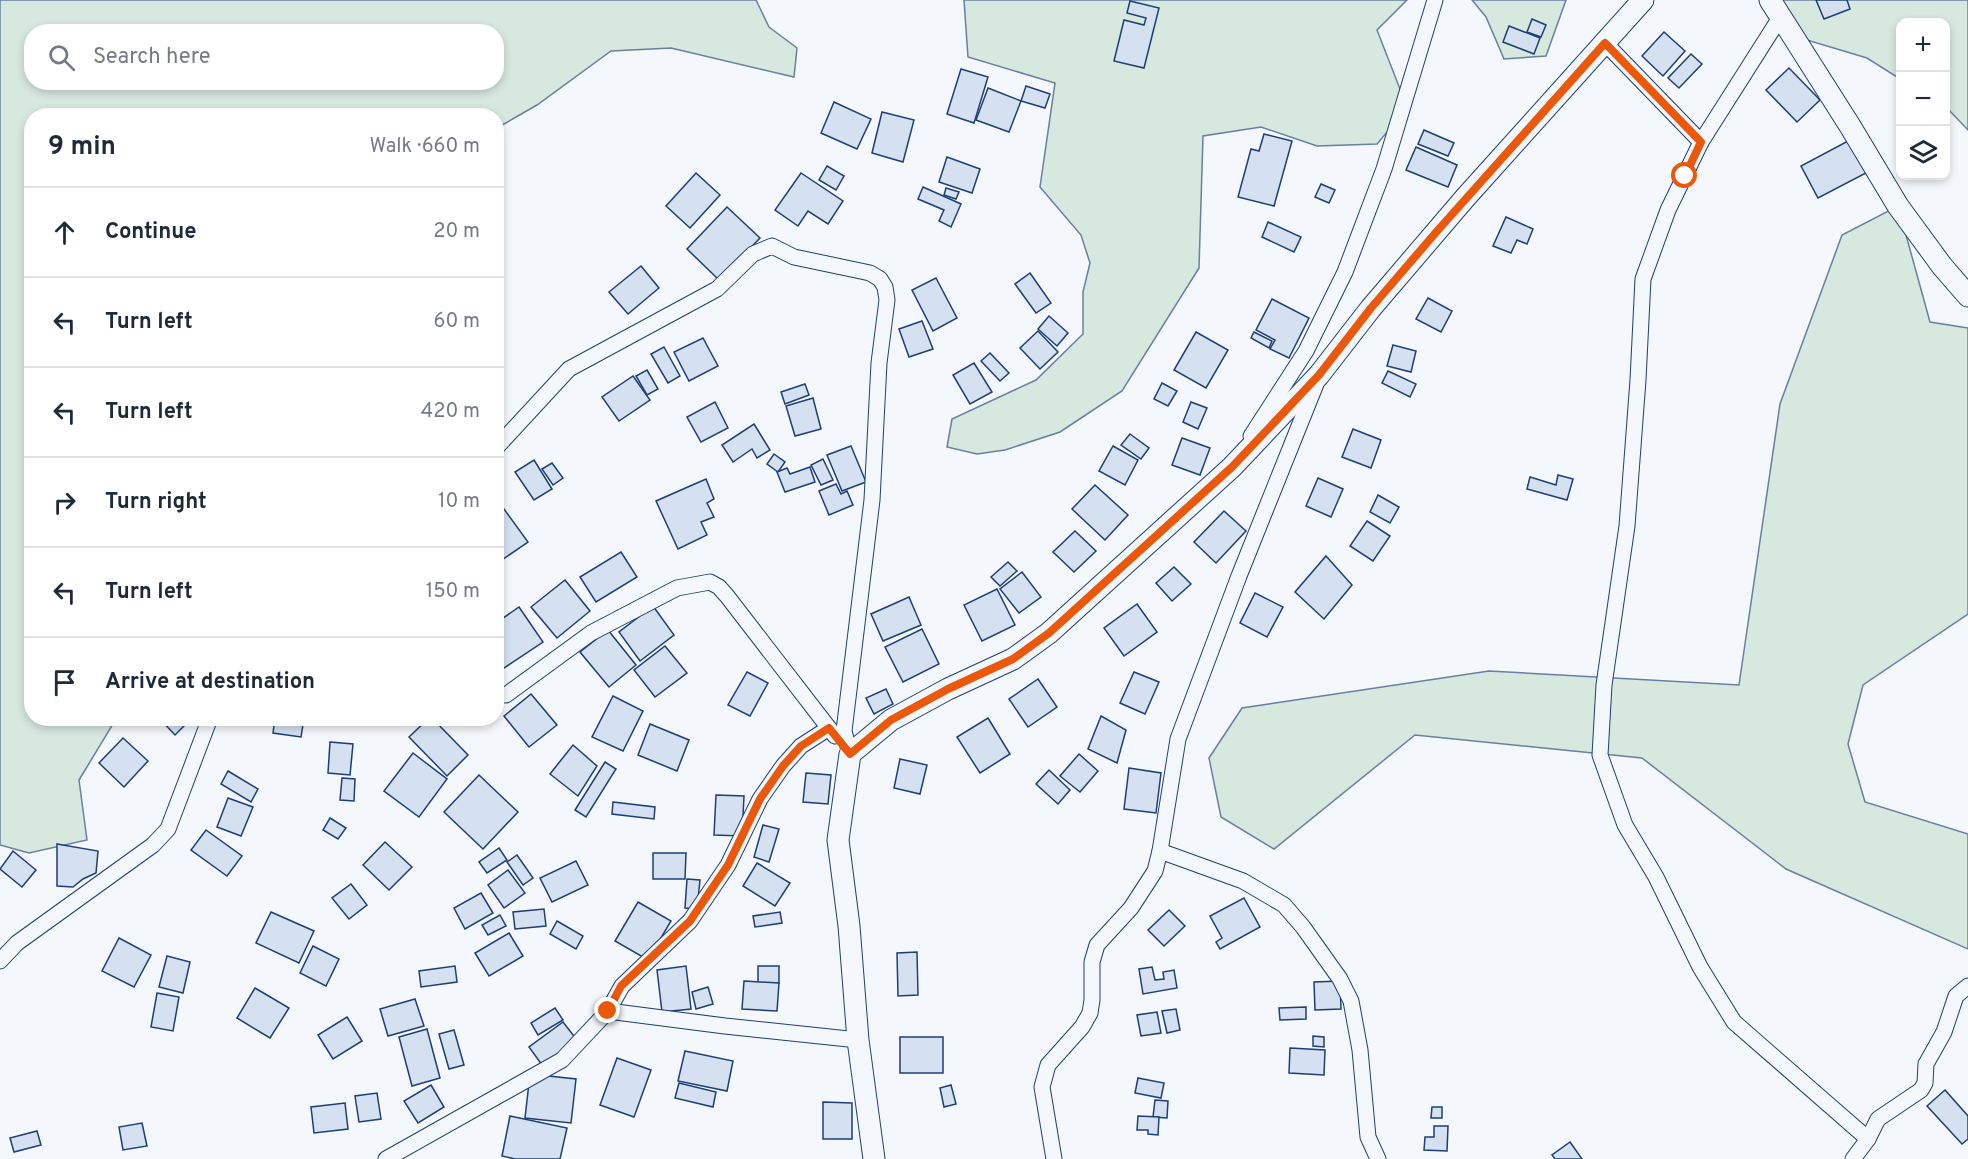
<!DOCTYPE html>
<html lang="en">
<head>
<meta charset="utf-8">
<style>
	:root { --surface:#fff; --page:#f2f2f3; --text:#1f2937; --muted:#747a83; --line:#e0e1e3 }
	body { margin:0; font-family:Overpass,sans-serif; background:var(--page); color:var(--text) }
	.controls { position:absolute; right:18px; top:18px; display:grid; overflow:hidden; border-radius:12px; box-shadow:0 3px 9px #0003 }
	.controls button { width:54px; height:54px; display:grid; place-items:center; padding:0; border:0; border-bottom:2px solid var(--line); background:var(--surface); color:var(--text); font:30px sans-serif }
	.stop { position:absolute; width:18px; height:18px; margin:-14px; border:4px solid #ea580c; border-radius:50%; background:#fff }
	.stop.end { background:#ea580c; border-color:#fff; box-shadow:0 2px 6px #0008 }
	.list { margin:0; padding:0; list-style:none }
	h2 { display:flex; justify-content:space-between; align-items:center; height:78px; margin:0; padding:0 24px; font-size:26px }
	h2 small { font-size:20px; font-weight:400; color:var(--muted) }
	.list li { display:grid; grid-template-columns:39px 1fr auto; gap:18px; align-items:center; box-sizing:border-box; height:90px; padding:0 24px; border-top:2px solid var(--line) }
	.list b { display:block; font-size:22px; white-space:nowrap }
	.list em { font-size:20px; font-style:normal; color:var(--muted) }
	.icon { flex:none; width:33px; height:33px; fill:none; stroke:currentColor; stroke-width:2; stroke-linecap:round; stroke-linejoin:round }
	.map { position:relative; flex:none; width:1968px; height:1159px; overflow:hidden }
	.search { position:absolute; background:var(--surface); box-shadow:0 3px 9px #0003; left:24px; top:24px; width:480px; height:66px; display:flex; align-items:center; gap:15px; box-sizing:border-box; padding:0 21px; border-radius:24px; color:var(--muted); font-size:22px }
	.panel { position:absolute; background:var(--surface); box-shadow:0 3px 9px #0003; left:24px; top:108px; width:480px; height:618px; border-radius:24px }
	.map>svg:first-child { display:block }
	.green { fill:#d7e8df; stroke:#687fa3; stroke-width:1.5; fill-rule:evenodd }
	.building { fill:#d5e0f0; stroke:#1d3f73; stroke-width:1.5 }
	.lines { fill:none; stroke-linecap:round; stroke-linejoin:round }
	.street-casing { stroke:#1d3f73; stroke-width:17 }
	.secondary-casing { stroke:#1d3f73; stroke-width:23 }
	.street { stroke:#f4f7fb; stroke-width:15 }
	.secondary { stroke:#f4f7fb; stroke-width:21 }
	.route { stroke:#ea580c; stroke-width:8 }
</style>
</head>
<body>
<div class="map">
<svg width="1968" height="1159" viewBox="0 0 1968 1159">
	<rect width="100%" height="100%" fill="#f4f7fb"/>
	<g class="green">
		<path d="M0,0H756L769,27L797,48L794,77L671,48L611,51L537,105L497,128L496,116H32V718L116,719L79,780L87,840L29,853L0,845ZM32,32H496V82H32Z"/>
		<polygon points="964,0 1407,0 1377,30 1400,89 1398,119 1377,144 1317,146 1261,127 1203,136 1199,268 1122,391 1060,432 1005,450 977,454 947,447 952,419 1036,380 1083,334 1083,292 1090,263 1081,235 1040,187 1055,83 968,57"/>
		<polygon points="1472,0 1566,0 1546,56 1504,59 1486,17"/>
		<polygon points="1766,0 1968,0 1968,130 1946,107 1946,22 1900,22 1900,79 1867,58 1780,32"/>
		<polygon points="1898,206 1930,322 1968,328 1968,614 1863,685 1848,744 1865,802 1968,834 1968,949 1786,869 1642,758 1415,735 1274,849 1221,817 1209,758 1242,708 1489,671 1739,685 1780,404 1842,235"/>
	</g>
	<g class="building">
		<polygon points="1816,0 1847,0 1850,9 1824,19"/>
		<polygon points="1130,1 1159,8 1144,68 1114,61 1124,20 1144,25 1146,18 1127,13"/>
		<polygon points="1532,19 1546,25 1541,37 1527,32"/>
		<polygon points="1509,26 1540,38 1534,54 1503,42"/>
		<polygon points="1664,32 1685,51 1663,76 1642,56"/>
		<polygon points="1691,54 1702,64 1679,88 1668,78"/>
		<polygon points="1789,68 1820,100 1797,122 1766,90"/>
		<polygon points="961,69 988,77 974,123 947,114"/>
		<polygon points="1026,86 1050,94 1045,108 1021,101"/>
		<polygon points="988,88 1021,101 1009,132 976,120"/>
		<polygon points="834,102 871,119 857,149 821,133"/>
		<polygon points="882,112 914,120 903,162 872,153"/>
		<polygon points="1424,130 1454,143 1448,156 1418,144"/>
		<polygon points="1264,134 1292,141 1274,206 1238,197 1251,149 1259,151"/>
		<polygon points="1848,141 1866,173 1818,198 1801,166"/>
		<polygon points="1416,147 1457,165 1448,187 1406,170"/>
		<polygon points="947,157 980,169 972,193 939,182"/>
		<polygon points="827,166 844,176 836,190 819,180"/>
		<polygon points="696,173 720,195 690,228 666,206"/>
		<polygon points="801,173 843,201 828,224 808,211 798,226 775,210"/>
		<polygon points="1321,184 1335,190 1329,203 1315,197"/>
		<polygon points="923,187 961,204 951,227 939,221 944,210 918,199"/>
		<polygon points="946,188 959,192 956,199 944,195"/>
		<polygon points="727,207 760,238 719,280 687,249"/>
		<polygon points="1506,217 1533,229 1527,244 1517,240 1511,253 1493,246"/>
		<polygon points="1268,222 1301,237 1294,252 1262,237"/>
		<polygon points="641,266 659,288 628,314 609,292"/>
		<polygon points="1030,273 1051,303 1036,313 1015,284"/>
		<polygon points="936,278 957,318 933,331 912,290"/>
		<polygon points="1428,298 1452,311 1441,332 1416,319"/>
		<polygon points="1272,299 1309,318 1289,358 1270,349 1275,340 1256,330"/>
		<polygon points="1049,316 1068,333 1057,346 1038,329"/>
		<polygon points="922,321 933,349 909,357 899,329"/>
		<polygon points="1038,331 1058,352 1040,369 1020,348"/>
		<polygon points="1196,332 1228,350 1206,388 1174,370"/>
		<polygon points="1254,332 1272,341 1269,348 1251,338"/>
		<polygon points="703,338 718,366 689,381 674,352"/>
		<polygon points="1393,345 1416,351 1411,372 1387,366"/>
		<polygon points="664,347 680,376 668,383 651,354"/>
		<polygon points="990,353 1009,373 1000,381 981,361"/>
		<polygon points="974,363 992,392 970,404 953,375"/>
		<polygon points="647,370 658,389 647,395 636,376"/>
		<polygon points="1388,371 1416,384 1410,397 1382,383"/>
		<polygon points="633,376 650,400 619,421 602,397"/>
		<polygon points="1162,383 1177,391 1168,406 1154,399"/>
		<polygon points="805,384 809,395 785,404 781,392"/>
		<polygon points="813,398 821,429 795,436 786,406"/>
		<polygon points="715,402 728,428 701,442 687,417"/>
		<polygon points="1191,402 1207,408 1198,429 1183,422"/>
		<polygon points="754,424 770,450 757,458 752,449 733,462 722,445"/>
		<polygon points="1353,429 1381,440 1371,468 1342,457"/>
		<polygon points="1130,434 1149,448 1141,459 1121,445"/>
		<polygon points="1182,438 1210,448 1200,475 1172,465"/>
		<polygon points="851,446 866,482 842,491 827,455"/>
		<polygon points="1113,446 1138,460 1125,485 1099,471"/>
		<polygon points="774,454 785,462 778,472 767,464"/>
		<polygon points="823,459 833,480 821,485 811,465"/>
		<polygon points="534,460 552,489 534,500 515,472"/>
		<polygon points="552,463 563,478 553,485 542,469"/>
		<polygon points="810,467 815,482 785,492 777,472 787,468 790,474"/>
		<polygon points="1558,475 1573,479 1567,500 1527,489 1530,477 1556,485"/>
		<polygon points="1318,478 1343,489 1331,517 1306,506"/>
		<polygon points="706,479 714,499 707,503 714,517 701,522 707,535 678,549 656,501"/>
		<polygon points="836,484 841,494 847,491 853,505 829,515 819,491"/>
		<polygon points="1095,485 1128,515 1105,540 1072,509"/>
		<polygon points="1378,495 1399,507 1390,523 1370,512"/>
		<polygon points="496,498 528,542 496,564"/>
		<polygon points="1224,511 1246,531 1216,563 1194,542"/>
		<polygon points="1367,521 1390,536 1373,561 1350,546"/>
		<polygon points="1075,531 1096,551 1074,572 1053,552"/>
		<polygon points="621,552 637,577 596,602 580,577"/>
		<polygon points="1326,556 1352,585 1324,619 1295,592"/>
		<polygon points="1008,562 1017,571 1000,586 991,577"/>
		<polygon points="1174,567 1191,584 1172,601 1156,583"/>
		<polygon points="1022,572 1041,597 1019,613 1000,589"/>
		<polygon points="565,580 590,611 557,638 531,607"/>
		<polygon points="997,589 1015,625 982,641 964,605"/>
		<polygon points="1255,593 1283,607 1267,637 1240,623"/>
		<polygon points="909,597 921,625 883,641 871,614"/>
		<polygon points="1137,604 1157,632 1124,656 1104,628"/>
		<polygon points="653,606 674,635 640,661 619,632"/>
		<polygon points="519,607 543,642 504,668 496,657 496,623"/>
		<polygon points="922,629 939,664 903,682 885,647"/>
		<polygon points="608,630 636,665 609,687 580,652"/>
		<polygon points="665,646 687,673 655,697 634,670"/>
		<polygon points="747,672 768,683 750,716 728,705"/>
		<polygon points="1134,672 1159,682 1145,714 1120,703"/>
		<polygon points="1038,679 1057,707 1028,727 1009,699"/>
		<polygon points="886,689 893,704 874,714 866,698"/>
		<polygon points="531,694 557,725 529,747 504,716"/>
		<polygon points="613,696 643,711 623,751 592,737"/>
		<polygon points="1101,716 1126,730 1117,763 1088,749"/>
		<polygon points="159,718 192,718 175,735"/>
		<polygon points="275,718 304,718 301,737 273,733"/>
		<polygon points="429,718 432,718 468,755 447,776 409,737"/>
		<polygon points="988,718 1010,754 980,773 957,737"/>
		<polygon points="650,724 689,740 677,771 638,755"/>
		<polygon points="123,738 148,761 124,787 99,763"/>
		<polygon points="330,742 353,744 350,775 328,773"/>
		<polygon points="573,745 597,766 578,796 550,774"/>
		<polygon points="413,753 447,779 419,817 384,791"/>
		<polygon points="1079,754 1098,771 1080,792 1060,776"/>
		<polygon points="900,759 927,765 920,794 894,788"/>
		<polygon points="605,762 616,769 586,817 575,810"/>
		<polygon points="1129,768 1161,773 1156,813 1124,809"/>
		<polygon points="1049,770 1070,790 1058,804 1036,784"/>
		<polygon points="228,771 258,789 251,802 221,784"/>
		<polygon points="806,773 831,775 828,804 803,802"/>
		<polygon points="479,775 518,812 483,849 444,812"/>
		<polygon points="342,778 355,779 354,801 340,800"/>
		<polygon points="716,795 744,796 742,836 714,835"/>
		<polygon points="228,798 253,807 241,836 217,827"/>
		<polygon points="613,802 655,807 654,819 612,814"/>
		<polygon points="330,818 346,828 338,839 323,830"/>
		<polygon points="763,825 779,829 769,862 754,857"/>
		<polygon points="206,830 242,856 227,876 191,850"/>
		<polygon points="385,842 412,867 389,890 363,865"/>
		<polygon points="57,844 98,851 96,873 83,879 73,887 57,886"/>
		<polygon points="499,848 507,860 487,873 479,862"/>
		<polygon points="13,851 36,870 22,887 0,869"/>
		<polygon points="653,853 686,853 685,879 653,879"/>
		<polygon points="517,855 533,878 523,885 507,862"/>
		<polygon points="576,861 588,885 552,902 540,878"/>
		<polygon points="757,863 790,883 775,906 743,886"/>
		<polygon points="508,870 525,893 504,908 488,885"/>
		<polygon points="687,879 700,880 697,909 685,908"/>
		<polygon points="351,884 367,905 349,919 332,898"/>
		<polygon points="481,893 493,913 465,929 454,908"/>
		<polygon points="1244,898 1260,927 1220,949 1216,942 1222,938 1210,916"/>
		<polygon points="638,902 671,921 648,960 615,941"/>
		<polygon points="544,909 546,926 515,929 513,912"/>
		<polygon points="1169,910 1185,926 1164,946 1148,930"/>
		<polygon points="271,912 314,931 299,963 256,943"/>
		<polygon points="780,912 782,923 755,927 753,916"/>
		<polygon points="500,915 506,926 488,935 482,925"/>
		<polygon points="557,921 583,936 576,949 550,934"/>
		<polygon points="509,933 523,956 489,976 475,953"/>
		<polygon points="119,938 151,955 134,987 102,971"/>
		<polygon points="313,946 339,959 326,986 300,973"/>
		<polygon points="917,952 918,995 898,996 897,953"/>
		<polygon points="167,956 190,962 183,993 159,987"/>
		<polygon points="455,966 457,982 421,987 419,971"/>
		<polygon points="686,966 691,1009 662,1012 657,970"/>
		<rect x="758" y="966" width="21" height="17"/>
		<polygon points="1152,967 1155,980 1164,979 1163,972 1174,970 1177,988 1143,994 1139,969"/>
		<polygon points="744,981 779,983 777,1011 742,1009"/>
		<polygon points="1340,981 1341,1009 1315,1010 1314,982"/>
		<polygon points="708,987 713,1004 696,1009 692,992"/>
		<polygon points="255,988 289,1008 270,1038 237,1018"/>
		<polygon points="157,993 179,997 173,1031 151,1027"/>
		<polygon points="415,999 424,1026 388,1036 380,1009"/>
		<polygon points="1306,1007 1306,1019 1280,1020 1279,1008"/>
		<polygon points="555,1008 563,1020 538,1035 531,1023"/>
		<polygon points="1176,1009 1180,1030 1167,1033 1162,1011"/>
		<polygon points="1157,1012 1161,1033 1141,1036 1137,1015"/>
		<polygon points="347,1017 362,1041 333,1059 318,1035"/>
		<polygon points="563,1022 577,1040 542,1065 529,1047"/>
		<polygon points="427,1029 440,1078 412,1086 399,1037"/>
		<polygon points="454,1030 464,1065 449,1069 439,1034"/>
		<polygon points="1313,1036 1324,1037 1324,1047 1313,1046"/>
		<rect x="900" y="1037" width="43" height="36"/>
		<polygon points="1290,1048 1325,1050 1324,1075 1289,1073"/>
		<polygon points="685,1051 733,1061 727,1091 678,1081"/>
		<polygon points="617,1058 651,1070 634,1117 600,1105"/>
		<polygon points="530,1074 576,1079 571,1123 525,1118"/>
		<polygon points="1138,1078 1164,1083 1161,1098 1135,1093"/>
		<polygon points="679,1083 716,1092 713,1107 675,1098"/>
		<polygon points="431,1085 444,1107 418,1123 404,1101"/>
		<polygon points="951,1085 956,1104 944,1107 940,1088"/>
		<polygon points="1945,1090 1968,1116 1968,1139 1962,1144 1927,1106"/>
		<polygon points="377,1093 381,1119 359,1122 355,1096"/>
		<polygon points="1155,1100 1168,1101 1167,1118 1153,1117"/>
		<polygon points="823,1102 852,1103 852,1139 823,1139"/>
		<polygon points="345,1103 348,1129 314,1133 311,1107"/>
		<polygon points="1432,1107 1442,1107 1442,1118 1431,1118"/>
		<polygon points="510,1116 567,1128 560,1159 515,1159 502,1156"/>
		<polygon points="1138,1116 1159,1117 1158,1135 1148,1134 1148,1130 1137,1130"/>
		<polygon points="142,1123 147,1146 123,1150 119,1127"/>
		<polygon points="1434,1126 1448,1126 1447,1151 1424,1150 1425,1137 1434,1137"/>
		<polygon points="37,1131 41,1145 14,1152 10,1138"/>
		<polygon points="1570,1142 1582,1159 1555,1159 1552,1155"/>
	</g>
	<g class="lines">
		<defs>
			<g id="street">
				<polyline points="1781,16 1701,142 1668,210 1643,279 1638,380 1627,526 1604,685 1600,755 1625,825 1656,877 1700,967 1734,1022 1868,1139"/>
				<polyline points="1605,43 1701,142"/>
				<polyline points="1251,436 1306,351 1345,272 1384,169 1435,0"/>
				<polyline points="496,448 569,369 717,289 753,254 772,246 794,257 870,273 880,279 885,287 887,300 879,363 872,500 844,731 850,754"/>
				<polyline points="506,695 591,633 677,588 710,582 719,587 727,596 835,736"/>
				<polyline points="1160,851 1243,881 1284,905 1303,927 1340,979 1351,1001 1360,1050 1368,1137 1378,1159"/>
				<polyline points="0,961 17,943 153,845 168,829 210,718"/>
				<polyline points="608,1011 725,1026 858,1040"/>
				<polyline points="386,1159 562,1060 608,1011 622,986 690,921 728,865 760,799 783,766 801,746 829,728"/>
				<polyline points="1054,1159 1042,1087 1048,1065 1082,1027 1090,1013 1092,1000 1092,962 1097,945 1131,908 1155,871 1160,851 1178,739 1239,576 1316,384"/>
				<polyline points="1853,1159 1868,1139 1878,1119 1921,1090 1925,1083 1926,1064 1944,1032 1956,996 1968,986"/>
			</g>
			<g id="secondary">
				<polyline points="1770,0 1850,126 1898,206 1942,266 1968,296"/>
				<polyline points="874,1159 858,1040 849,926 838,840 850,754 891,720 948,689 1013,659 1049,633 1232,467 1319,375 1371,308 1465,198 1643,0"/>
			</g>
		</defs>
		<use href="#street" class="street-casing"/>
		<use href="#secondary" class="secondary-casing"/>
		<use href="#street" class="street"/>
		<use href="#secondary" class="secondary"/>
	</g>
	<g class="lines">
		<polyline class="route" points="608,1011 621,986 690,921 728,865 760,799 783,766 801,746 829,728 850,754 891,720 948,689 1013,659 1049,633 1232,467 1319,375 1371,308 1438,230 1605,43 1701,142 1685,176"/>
	</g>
</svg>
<div class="controls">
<button>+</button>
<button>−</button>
<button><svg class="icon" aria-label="layers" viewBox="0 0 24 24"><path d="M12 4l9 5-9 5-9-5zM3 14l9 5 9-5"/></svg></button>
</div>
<div class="stop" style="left:1685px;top:176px"></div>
<div class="stop end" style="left:608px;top:1011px"></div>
<div class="search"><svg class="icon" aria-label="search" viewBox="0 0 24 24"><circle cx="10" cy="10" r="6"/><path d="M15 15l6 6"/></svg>Search here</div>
<section class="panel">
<h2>9 min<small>Walk · 660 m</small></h2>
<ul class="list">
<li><svg class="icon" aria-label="ahead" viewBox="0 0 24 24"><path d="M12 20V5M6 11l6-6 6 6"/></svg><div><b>Continue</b></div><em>20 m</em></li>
<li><svg class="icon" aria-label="left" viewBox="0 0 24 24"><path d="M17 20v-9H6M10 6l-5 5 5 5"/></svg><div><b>Turn left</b></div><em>60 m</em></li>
<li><svg class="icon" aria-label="left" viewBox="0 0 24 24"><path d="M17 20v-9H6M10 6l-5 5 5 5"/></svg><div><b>Turn left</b></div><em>420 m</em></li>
<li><svg class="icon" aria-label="right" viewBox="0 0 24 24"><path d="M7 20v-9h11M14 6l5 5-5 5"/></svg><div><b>Turn right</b></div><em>10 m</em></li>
<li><svg class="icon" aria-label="left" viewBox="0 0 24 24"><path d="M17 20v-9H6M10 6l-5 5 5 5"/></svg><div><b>Turn left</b></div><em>150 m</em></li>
<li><svg class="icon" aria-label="arrive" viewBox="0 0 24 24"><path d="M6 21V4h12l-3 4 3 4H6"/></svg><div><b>Arrive at destination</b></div></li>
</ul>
</section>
</div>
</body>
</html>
